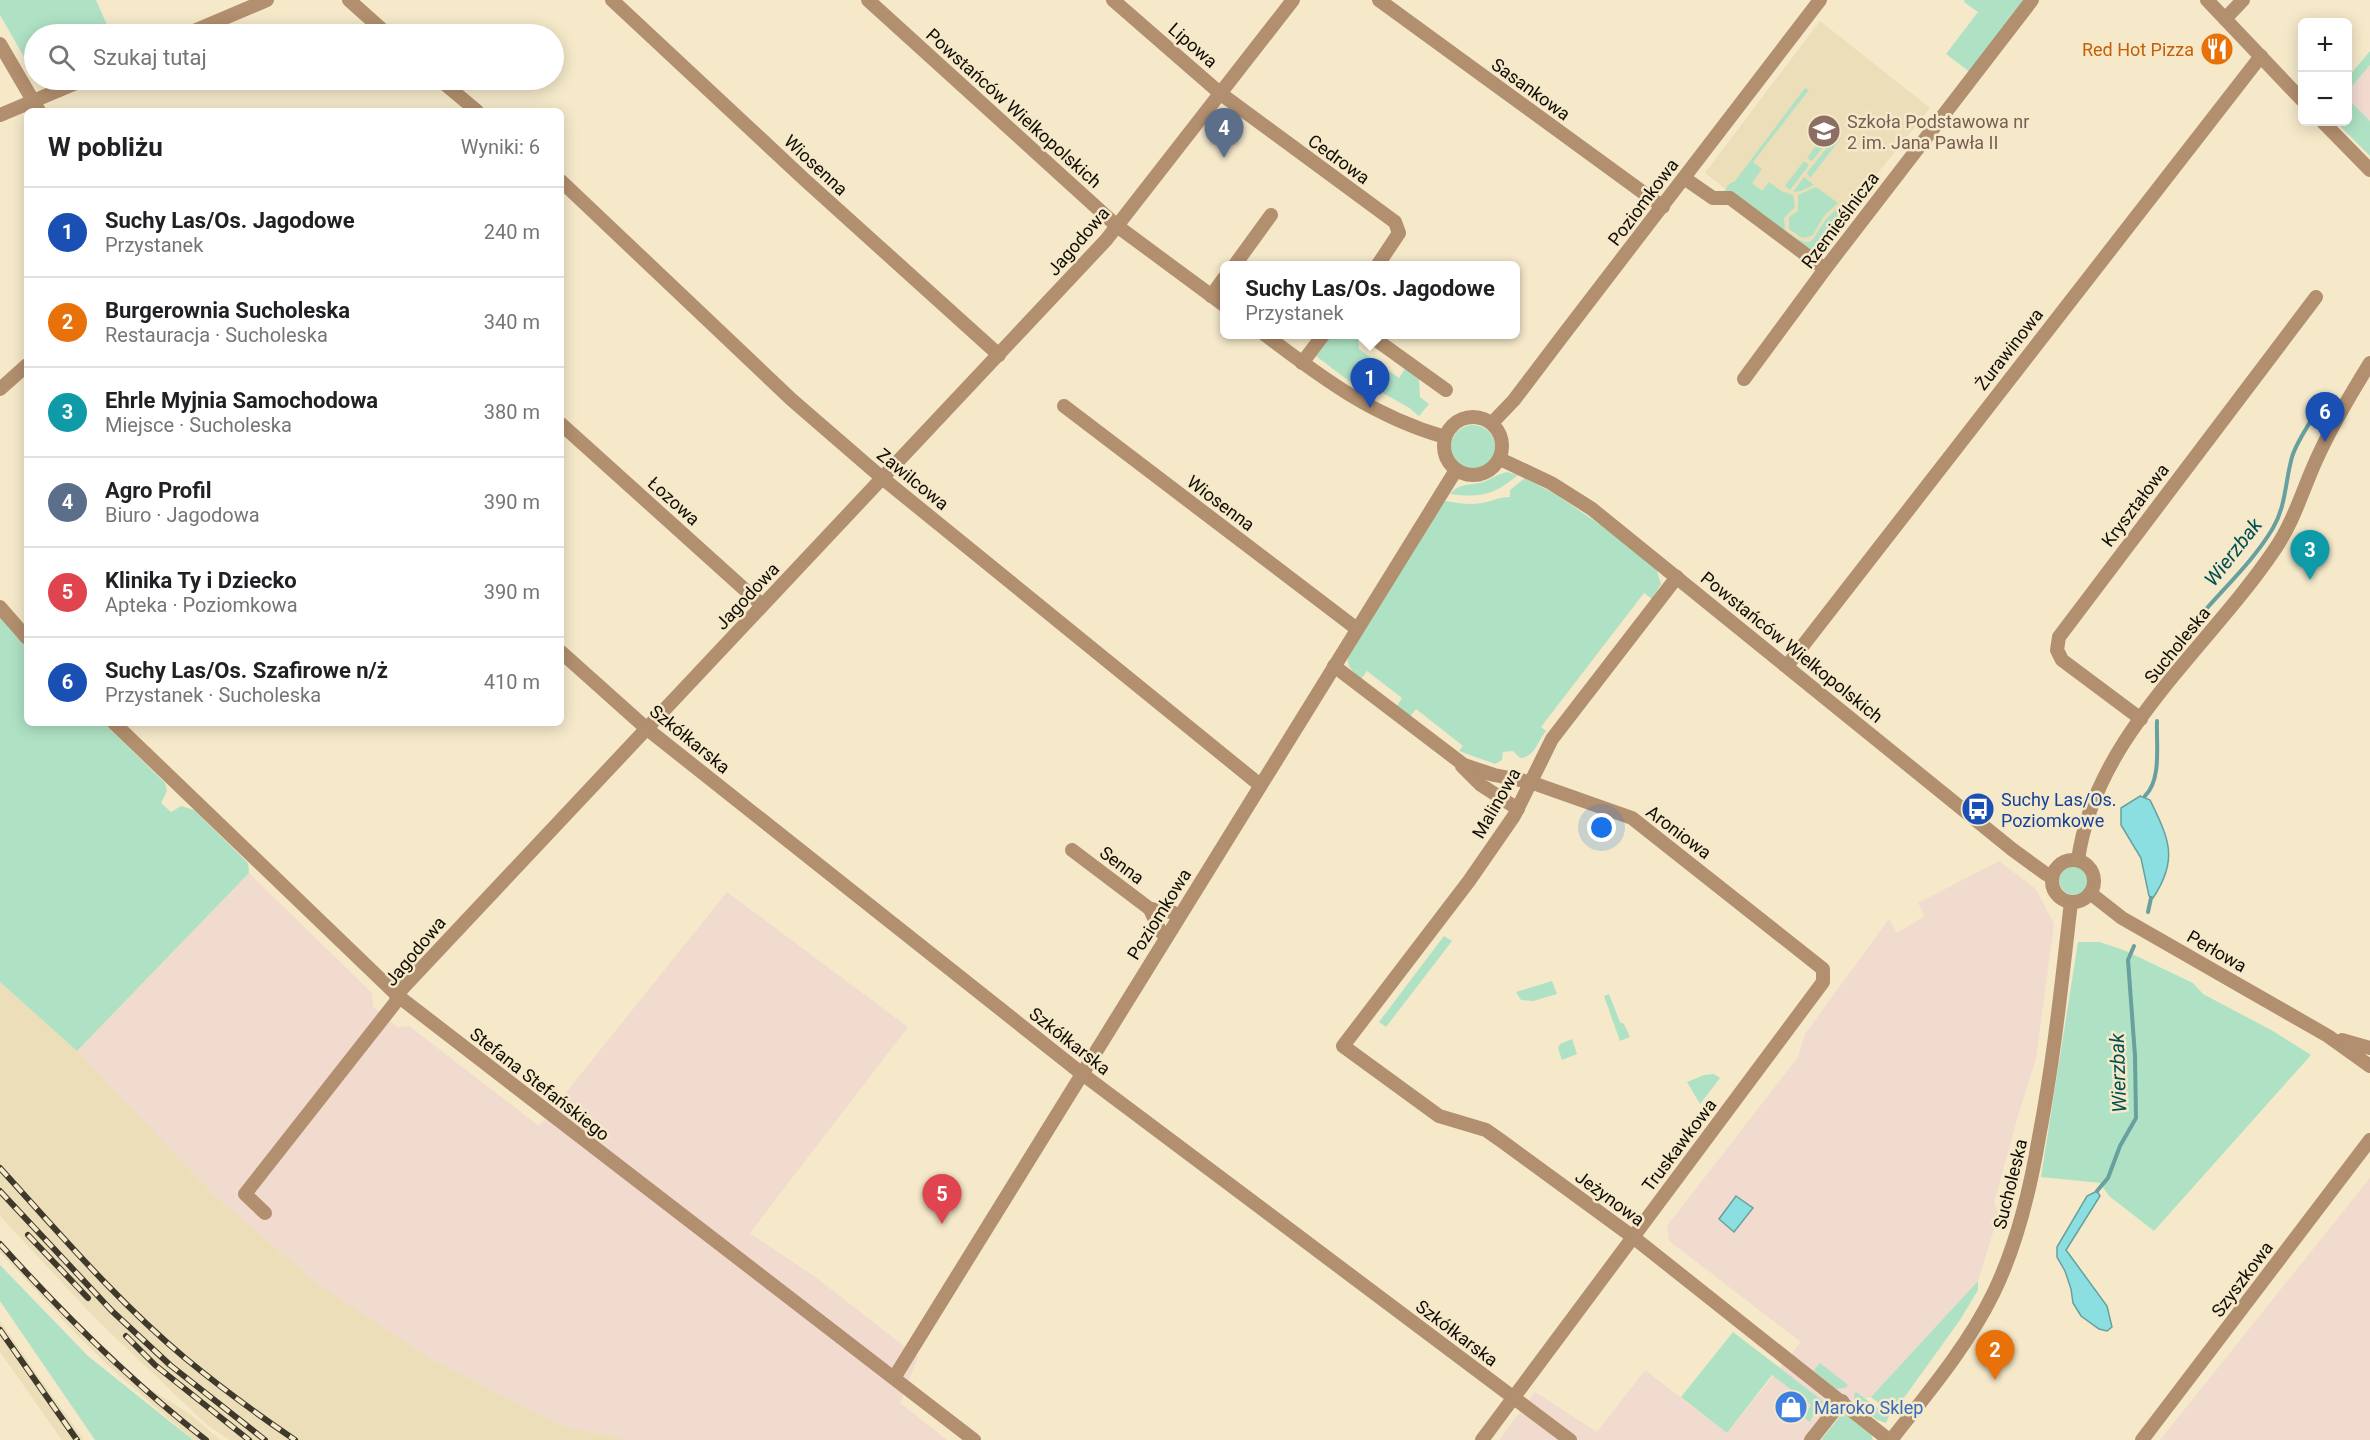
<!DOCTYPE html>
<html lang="pl">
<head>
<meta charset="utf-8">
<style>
	:root { --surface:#fff; --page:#f6f6f6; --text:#202124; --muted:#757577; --line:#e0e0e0; --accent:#0b8043 }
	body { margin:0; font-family:Roboto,sans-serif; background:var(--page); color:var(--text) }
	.controls { position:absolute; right:18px; top:18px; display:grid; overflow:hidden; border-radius:9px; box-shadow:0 3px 15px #0003 }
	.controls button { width:54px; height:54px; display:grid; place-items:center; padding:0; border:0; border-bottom:2px solid var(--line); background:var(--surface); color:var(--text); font:30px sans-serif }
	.you { position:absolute; left:1602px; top:828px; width:21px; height:21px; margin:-15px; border:4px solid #fff; border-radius:50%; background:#1a73e8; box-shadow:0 0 0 9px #1a73e833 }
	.badge { display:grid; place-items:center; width:39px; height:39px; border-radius:50%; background:var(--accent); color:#fff; font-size:20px; font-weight:700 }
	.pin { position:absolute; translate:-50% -50px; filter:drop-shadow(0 2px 3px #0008) }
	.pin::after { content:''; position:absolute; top:32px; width:21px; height:18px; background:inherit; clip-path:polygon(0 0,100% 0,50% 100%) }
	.popup { position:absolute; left:1220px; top:261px; width:300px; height:78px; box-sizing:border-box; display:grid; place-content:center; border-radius:9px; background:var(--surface); filter:drop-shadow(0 2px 4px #0005); font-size:20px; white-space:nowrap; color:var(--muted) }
	.popup b { font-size:22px; color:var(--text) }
	.popup::after { content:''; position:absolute; left:50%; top:100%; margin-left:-12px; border:12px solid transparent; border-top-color:var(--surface) }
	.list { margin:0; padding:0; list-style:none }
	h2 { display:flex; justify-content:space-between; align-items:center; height:78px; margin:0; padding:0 24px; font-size:26px }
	h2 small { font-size:20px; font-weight:400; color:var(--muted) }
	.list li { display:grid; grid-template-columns:39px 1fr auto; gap:18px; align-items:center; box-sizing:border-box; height:90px; padding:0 24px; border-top:2px solid var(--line) }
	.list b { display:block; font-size:22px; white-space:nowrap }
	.list p { margin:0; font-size:20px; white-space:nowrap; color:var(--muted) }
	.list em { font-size:20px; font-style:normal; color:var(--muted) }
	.icon { flex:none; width:33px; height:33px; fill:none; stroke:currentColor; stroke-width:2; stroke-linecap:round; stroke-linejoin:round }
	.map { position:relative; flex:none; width:2370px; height:1440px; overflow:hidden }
	.search { position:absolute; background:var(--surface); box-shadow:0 3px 15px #0003; left:24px; top:24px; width:540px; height:66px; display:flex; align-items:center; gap:15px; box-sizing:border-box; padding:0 21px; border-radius:33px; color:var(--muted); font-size:22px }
	.panel { position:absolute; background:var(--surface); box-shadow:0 3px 15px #0003; left:24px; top:108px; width:540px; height:618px; border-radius:9px }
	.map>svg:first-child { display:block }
	.commercial { fill:#f2dacf }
	.industrial { fill:#f1dbce }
	.built { fill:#ecdeb8 }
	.green { fill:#afe2c4 }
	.water { fill:#8cdfe0; stroke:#67a09e; stroke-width:1.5 }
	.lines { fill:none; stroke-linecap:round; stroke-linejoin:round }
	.stream { stroke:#67a09e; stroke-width:4 }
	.minor { stroke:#b28f6e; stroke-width:14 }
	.rail-casing { stroke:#3f392c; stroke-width:6 }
	.rail { stroke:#f5e9ca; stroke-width:4; stroke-dasharray:11; stroke-linecap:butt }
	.labels { text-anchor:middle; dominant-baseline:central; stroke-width:5; stroke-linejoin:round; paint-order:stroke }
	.street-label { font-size:18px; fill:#110d04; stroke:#f5e9ca }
	.food-label { font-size:18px; fill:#c56008; stroke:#f5e9ca; text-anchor:end }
	.education-label { font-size:18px; fill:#785e54; stroke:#f5e9ca; text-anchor:start }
	.transit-label { font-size:18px; fill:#164399; stroke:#f5e9ca; text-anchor:start }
	.shop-label { font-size:18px; fill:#366cbe; stroke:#f5e9ca; text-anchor:start }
	.water-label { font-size:20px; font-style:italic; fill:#015051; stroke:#f5e9ca }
</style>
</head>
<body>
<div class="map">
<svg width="2370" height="1440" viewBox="0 0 2370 1440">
	<rect width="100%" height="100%" fill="#f5e9ca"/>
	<polygon class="commercial" points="2370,65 2370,121 2348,99 2348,91"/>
	<g class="industrial">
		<polygon points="1999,861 2036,889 2054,924 2036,1059 2020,1109 1994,1203 1999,1213 1978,1281 1871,1397 1836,1403 1810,1440 1499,1440 1535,1392 1597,1432 1645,1370 1727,1433 1801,1342 1669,1241 1667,1226 1798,1057 1805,1034 1889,919 1897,933 1925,916 1918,903"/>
		<polygon points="249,873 372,993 373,1007 397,1027 409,1026 539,1126 727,892 908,1027 750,1233 818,1279 918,1357 900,1403 947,1440 630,1440 559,1425 429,1358 319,1285 215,1196 77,1051"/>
		<polygon points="2370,1178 2370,1440 2160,1440"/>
	</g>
	<g class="built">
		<polygon points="1820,21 1930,108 1812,255 1705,173"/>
		<polygon points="0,982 77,1051 215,1196 319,1285 429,1358 559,1425 630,1440 230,1440 207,1425 96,1319 0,1216"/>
		<polygon points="0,1239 48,1293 118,1362 142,1384 190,1414 220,1440 193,1440 114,1371 75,1333 0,1252"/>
		<polygon points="0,1321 37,1374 84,1440 62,1440 0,1352"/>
	</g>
	<g class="green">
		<polygon points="0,0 96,0 111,34 34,34 34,64 27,62 0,15"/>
		<polygon points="1965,0 2028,0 1971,73 1946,54 1978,12 1964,2"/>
		<polygon points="2370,51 2370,65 2348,91 2348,77"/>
		<path d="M1805,88L1809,90L1753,162L1762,169L1752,183L1762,191L1769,182L1781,191L1793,195L1795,207L1784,218L1785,230C1816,254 1810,239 1827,218C1832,213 1837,209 1841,204L1848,209L1812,255L1724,192L1728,185L1735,181Z"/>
		<polygon points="2348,99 2370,121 2370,156 2336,122 2348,122"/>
		<polygon points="1828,129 1834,133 1812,161 1807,158"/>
		<polygon points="1837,135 1841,138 1810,178 1807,173"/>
		<polygon points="1804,161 1809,165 1790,190 1785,186"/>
		<polygon points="1804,177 1814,185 1801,191 1793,192"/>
		<polygon points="1816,187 1838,203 1824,216 1812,236 1802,238 1789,229 1789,217 1798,211 1798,195"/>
		<polygon points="1332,335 1358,335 1359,349 1399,378 1406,367 1419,378 1420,397 1429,404 1419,416 1408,407 1372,387 1357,387 1316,356"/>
		<circle cx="1473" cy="447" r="22"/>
		<path d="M1507,472L1518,475C1494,495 1481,498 1450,494C1461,482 1469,486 1483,482C1492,479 1497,474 1507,472Z"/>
		<path d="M1525,478L1555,494L1611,532L1656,568L1661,584L1652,599L1644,593L1541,727L1546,731C1537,742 1535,757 1520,758L1513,751L1503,752L1502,760L1495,764L1459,751L1463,746L1416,709L1410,717L1397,706L1402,698L1367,671L1361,679C1352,671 1346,666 1348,654L1434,515L1445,501C1459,503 1472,506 1486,502C1495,500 1500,497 1510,497V490Z"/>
		<polygon points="0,617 27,648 27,723 104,723 165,783 167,791 161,803 171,812 181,806 194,810 248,863 249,873 77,1051 0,982"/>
		<circle cx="2074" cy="880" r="15"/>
		<polygon points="1444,936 1452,941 1386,1027 1379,1022"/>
		<polygon points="2078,942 2100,942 2126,951 2193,983 2203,994 2273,1031 2311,1055 2154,1231 2109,1196 2100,1183 2041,1177"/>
		<polygon points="1552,981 1557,994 1533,1001 1521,1000 1516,992"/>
		<polygon points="1609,994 1620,1022 1624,1024 1630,1037 1620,1041 1604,996"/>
		<polygon points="1572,1039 1577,1054 1562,1060 1558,1048 1560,1044"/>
		<polygon points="1714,1074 1720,1078 1700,1104 1687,1082 1704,1075"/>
		<polygon points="0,1265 88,1356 193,1440 95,1440 0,1301"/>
		<polygon points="1978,1281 1978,1290 1960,1320 1893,1413 1891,1413 1871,1397"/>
		<polygon points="1733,1332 1823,1401 1823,1406 1816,1414 1814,1414 1810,1422 1803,1417 1811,1405 1772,1375 1727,1433 1681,1397"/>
		<polygon points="1820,1363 1848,1385 1845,1388 1836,1389 1815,1372 1814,1370"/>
		<polygon points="1856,1392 1889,1416 1886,1423 1877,1420 1855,1403 1854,1395"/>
		<polygon points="1847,1415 1870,1431 1873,1440 1821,1440 1840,1416"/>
	</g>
	<g class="water">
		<path d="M2140,796L2150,800C2169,839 2179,859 2153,898L2149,896L2141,858L2121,825V808Z"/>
		<polygon points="2097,1191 2100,1196 2066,1250 2107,1306 2112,1327 2107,1331 2099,1329 2081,1316 2073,1303 2071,1289 2065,1271 2057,1257 2057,1247 2087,1196"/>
		<polygon points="1736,1196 1753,1208 1734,1232 1719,1219"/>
	</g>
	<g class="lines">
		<g class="stream">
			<path d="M2177,647C2204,604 2247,572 2273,528C2286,506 2285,482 2292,457C2297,440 2314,417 2323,401"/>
			<polyline points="2165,670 2175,653"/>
			<path d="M2145,796C2162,779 2156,744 2157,721"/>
			<polyline points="2148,912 2151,898"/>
			<polyline points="2097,1191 2108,1178 2120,1146 2136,1118 2135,1056 2128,960 2134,946"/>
		</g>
		<g class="minor">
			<polyline points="349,0 387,34"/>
			<polyline points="612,0 805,180 999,355"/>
			<polyline points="868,0 1117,226 1224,305"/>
			<polyline points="1113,0 1221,94 1395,222 1399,233 1377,266"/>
			<polyline points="1379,0 1663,207"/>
			<polyline points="2207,0 2302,100"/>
			<polyline points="2225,19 2243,0"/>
			<polyline points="187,34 267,0"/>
			<polyline points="0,44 39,111"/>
			<polyline points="440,80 477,111"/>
			<polyline points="0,115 83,80"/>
			<polyline points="2323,122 2370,170"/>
			<polyline points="1684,178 1713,198 1730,198 1825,269"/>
			<polyline points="561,181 792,400 881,477 1260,785"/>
			<polyline points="1234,266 1271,215"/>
			<polyline points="1211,296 1224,278"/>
			<path d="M1264,334C1322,378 1374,417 1445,437"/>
			<polyline points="1368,334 1446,390"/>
			<polyline points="1302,363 1324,334"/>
			<polyline points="1744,379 1825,269 2032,0"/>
			<polyline points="0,389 27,365"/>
			<polyline points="1064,406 1357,629"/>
			<circle cx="1473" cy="446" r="29"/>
			<polyline points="1492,423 1514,400 1561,338 1820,0"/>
			<polyline points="561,424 762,605"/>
			<polyline points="1500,459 1551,483 1592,509 2013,850 2046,874 2052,877"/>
			<polyline points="1677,577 1552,739 1514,816 1469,881 1343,1046 1439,1116 1486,1130 1503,1142 1633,1237 1889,1440"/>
			<polyline points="0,607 27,638"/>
			<polyline points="561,652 646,728 1081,1073 1570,1440"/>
			<polyline points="1334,666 1464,765 1494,775 1530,782 1632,818 1823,969 1823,982 1482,1440"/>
			<polyline points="1787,666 2261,56"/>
			<polyline points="2141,719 2062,660 2057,650 2059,637 2316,297"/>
			<polyline points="114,723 398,996 974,1440"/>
			<polyline points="1462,766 1481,785 1518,809"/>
			<polyline points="1072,850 1150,909 1160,931 1167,936"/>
			<circle cx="2073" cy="881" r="21"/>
			<path d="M2078,860C2095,735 2208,649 2275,549C2295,520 2304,485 2319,454C2334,422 2352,392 2370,363"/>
			<polyline points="2090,893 2122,918 2328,1036 2370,1066"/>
			<polyline points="1150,909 1172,912 1179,916"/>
			<polyline points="2342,1040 2370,1048"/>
			<polyline points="265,1213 245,1194 395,1003 400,991 1106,240 1293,0"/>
			<polyline points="894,1378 1456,470"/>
			<polyline points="1811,1440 1842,1401"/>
			<path d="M1891,1440C1927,1394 1967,1347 1993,1294C2017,1245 2030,1191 2039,1137C2054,1059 2062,980 2071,902"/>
			<polyline points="2142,1440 2370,1140"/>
		</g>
		<defs>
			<g id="rail">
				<path d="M0,1168C59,1233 117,1301 185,1358C220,1387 257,1414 295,1440"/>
				<polyline points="0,1191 112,1311 170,1365 265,1440"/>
				<polyline points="28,1235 88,1298"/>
				<path d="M0,1244C64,1315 131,1382 206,1440"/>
				<polyline points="0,1330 77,1440"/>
				<polyline points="126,1336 155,1365 249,1440"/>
			</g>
		</defs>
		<use href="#rail" class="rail-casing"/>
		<use href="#rail" class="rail"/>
	</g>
	<defs>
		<symbol id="restaurant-disc" viewBox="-11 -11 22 22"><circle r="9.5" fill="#e8710a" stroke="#f5e9ca"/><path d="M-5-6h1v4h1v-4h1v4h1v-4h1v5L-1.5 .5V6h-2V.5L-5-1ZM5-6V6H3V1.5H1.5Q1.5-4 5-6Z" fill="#fff"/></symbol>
		<symbol id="school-disc" viewBox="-11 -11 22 22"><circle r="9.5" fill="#8d6e63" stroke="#f5e9ca"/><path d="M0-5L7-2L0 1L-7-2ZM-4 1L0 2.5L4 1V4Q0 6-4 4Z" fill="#fff"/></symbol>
		<symbol id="bus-disc" viewBox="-11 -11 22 22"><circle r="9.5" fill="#1a4fb4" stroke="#f5e9ca"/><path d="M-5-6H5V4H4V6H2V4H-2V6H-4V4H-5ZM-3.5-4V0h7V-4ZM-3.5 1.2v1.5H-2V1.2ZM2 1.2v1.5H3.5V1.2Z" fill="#fff"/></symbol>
		<symbol id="shop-disc" viewBox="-11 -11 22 22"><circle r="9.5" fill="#3f7fe0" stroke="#f5e9ca"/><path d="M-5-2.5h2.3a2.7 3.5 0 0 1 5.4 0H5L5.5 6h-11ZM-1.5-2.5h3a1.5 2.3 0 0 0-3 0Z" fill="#fff"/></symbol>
	</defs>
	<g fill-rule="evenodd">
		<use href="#restaurant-disc" x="2198" y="30" width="38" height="38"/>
		<use href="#school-disc" x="1805" y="112" width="38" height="38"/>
		<use href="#bus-disc" x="1959" y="790" width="38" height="38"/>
		<use href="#shop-disc" x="1772" y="1388" width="38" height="38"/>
	</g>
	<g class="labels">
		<g class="street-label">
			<text transform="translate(1193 45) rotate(41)">Lipowa</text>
			<text transform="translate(1531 89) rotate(36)">Sasankowa</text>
			<text transform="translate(1014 108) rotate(42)">Powstańców Wielkopolskich</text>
			<text transform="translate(1339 159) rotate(36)">Cedrowa</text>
			<text transform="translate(816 165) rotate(43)">Wiosenna</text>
			<text transform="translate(1643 202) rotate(-53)">Poziomkowa</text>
			<text transform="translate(1840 220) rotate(-53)">Rzemieślnicza</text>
			<text transform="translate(1078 241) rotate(-49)">Jagodowa</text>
			<text transform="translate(2009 349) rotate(-52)">Żurawinowa</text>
			<text transform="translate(913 479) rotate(39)">Zawilcowa</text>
			<text transform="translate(674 501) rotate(42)">Łozowa</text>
			<text transform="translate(1221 503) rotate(37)">Wiosenna</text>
			<text transform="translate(2135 505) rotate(-53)">Kryształowa</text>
			<text transform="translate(747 596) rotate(-47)">Jagodowa</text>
			<text transform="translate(2177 645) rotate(-51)">Sucholeska</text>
			<text transform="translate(1792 647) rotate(39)">Powstańców Wielkopolskich</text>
			<text transform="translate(690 739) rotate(39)">Szkółkarska</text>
			<text transform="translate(1496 803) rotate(-60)">Malinowa</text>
			<text transform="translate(1679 832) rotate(37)">Aroniowa</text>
			<text transform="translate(1122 865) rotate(37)">Senna</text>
			<text transform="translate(1159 914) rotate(-58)">Poziomkowa</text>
			<text transform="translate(415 951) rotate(-50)">Jagodowa</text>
			<text transform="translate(2217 951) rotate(30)">Perłowa</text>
			<text transform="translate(1070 1041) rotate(38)">Szkółkarska</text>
			<text transform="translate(540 1084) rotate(38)">Stefana Stefańskiego</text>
			<text transform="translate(1679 1145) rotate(-53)">Truskawkowa</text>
			<text transform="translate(2010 1184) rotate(-76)">Sucholeska</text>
			<text transform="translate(1610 1198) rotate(36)">Jeżynowa</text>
			<text transform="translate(2242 1279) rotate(-53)">Szyszkowa</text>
			<text transform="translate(1457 1333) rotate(37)">Szkółkarska</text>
		</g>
		<g class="food-label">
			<text x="2194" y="49">Red Hot Pizza</text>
		</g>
		<g class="education-label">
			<text x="1847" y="121">Szkoła Podstawowa nr<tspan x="1847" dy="21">2 im. Jana Pawła II</tspan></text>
		</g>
		<g class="transit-label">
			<text x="2001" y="799">Suchy Las/Os.<tspan x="2001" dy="21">Poziomkowe</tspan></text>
		</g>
		<g class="shop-label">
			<text x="1814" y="1407">Maroko Sklep</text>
		</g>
		<g class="water-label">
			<text transform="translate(2233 552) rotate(-52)">Wierzbak</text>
			<text transform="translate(2118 1073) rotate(-92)">Wierzbak</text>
		</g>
	</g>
</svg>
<div class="controls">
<button>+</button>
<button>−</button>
</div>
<div class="you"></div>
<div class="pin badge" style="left:1370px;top:408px;background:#1a4fb4">1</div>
<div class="popup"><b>Suchy Las/Os. Jagodowe</b>Przystanek</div>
<div class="pin badge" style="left:1995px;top:1380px;background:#e8710a">2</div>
<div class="pin badge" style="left:2310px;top:580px;background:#0f9aa8">3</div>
<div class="pin badge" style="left:1224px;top:158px;background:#5c6f8a">4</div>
<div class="pin badge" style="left:942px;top:1224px;background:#e0444e">5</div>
<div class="pin badge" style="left:2325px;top:442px;background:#1a4fb4">6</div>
<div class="search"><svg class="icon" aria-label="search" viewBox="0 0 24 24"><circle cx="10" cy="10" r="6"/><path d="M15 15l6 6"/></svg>Szukaj tutaj</div>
<section class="panel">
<h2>W pobliżu<small>Wyniki: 6</small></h2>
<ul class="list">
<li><span class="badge" style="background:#1a4fb4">1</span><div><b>Suchy Las/Os. Jagodowe</b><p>Przystanek</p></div><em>240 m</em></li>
<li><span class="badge" style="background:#e8710a">2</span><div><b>Burgerownia Sucholeska</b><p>Restauracja · Sucholeska</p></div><em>340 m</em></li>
<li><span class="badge" style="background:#0f9aa8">3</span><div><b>Ehrle Myjnia Samochodowa</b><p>Miejsce · Sucholeska</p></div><em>380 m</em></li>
<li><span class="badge" style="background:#5c6f8a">4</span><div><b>Agro Profil</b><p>Biuro · Jagodowa</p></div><em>390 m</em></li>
<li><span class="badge" style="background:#e0444e">5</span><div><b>Klinika Ty i Dziecko</b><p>Apteka · Poziomkowa</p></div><em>390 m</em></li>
<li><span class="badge" style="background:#1a4fb4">6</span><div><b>Suchy Las/Os. Szafirowe n/ż</b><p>Przystanek · Sucholeska</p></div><em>410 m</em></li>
</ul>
</section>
</div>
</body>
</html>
